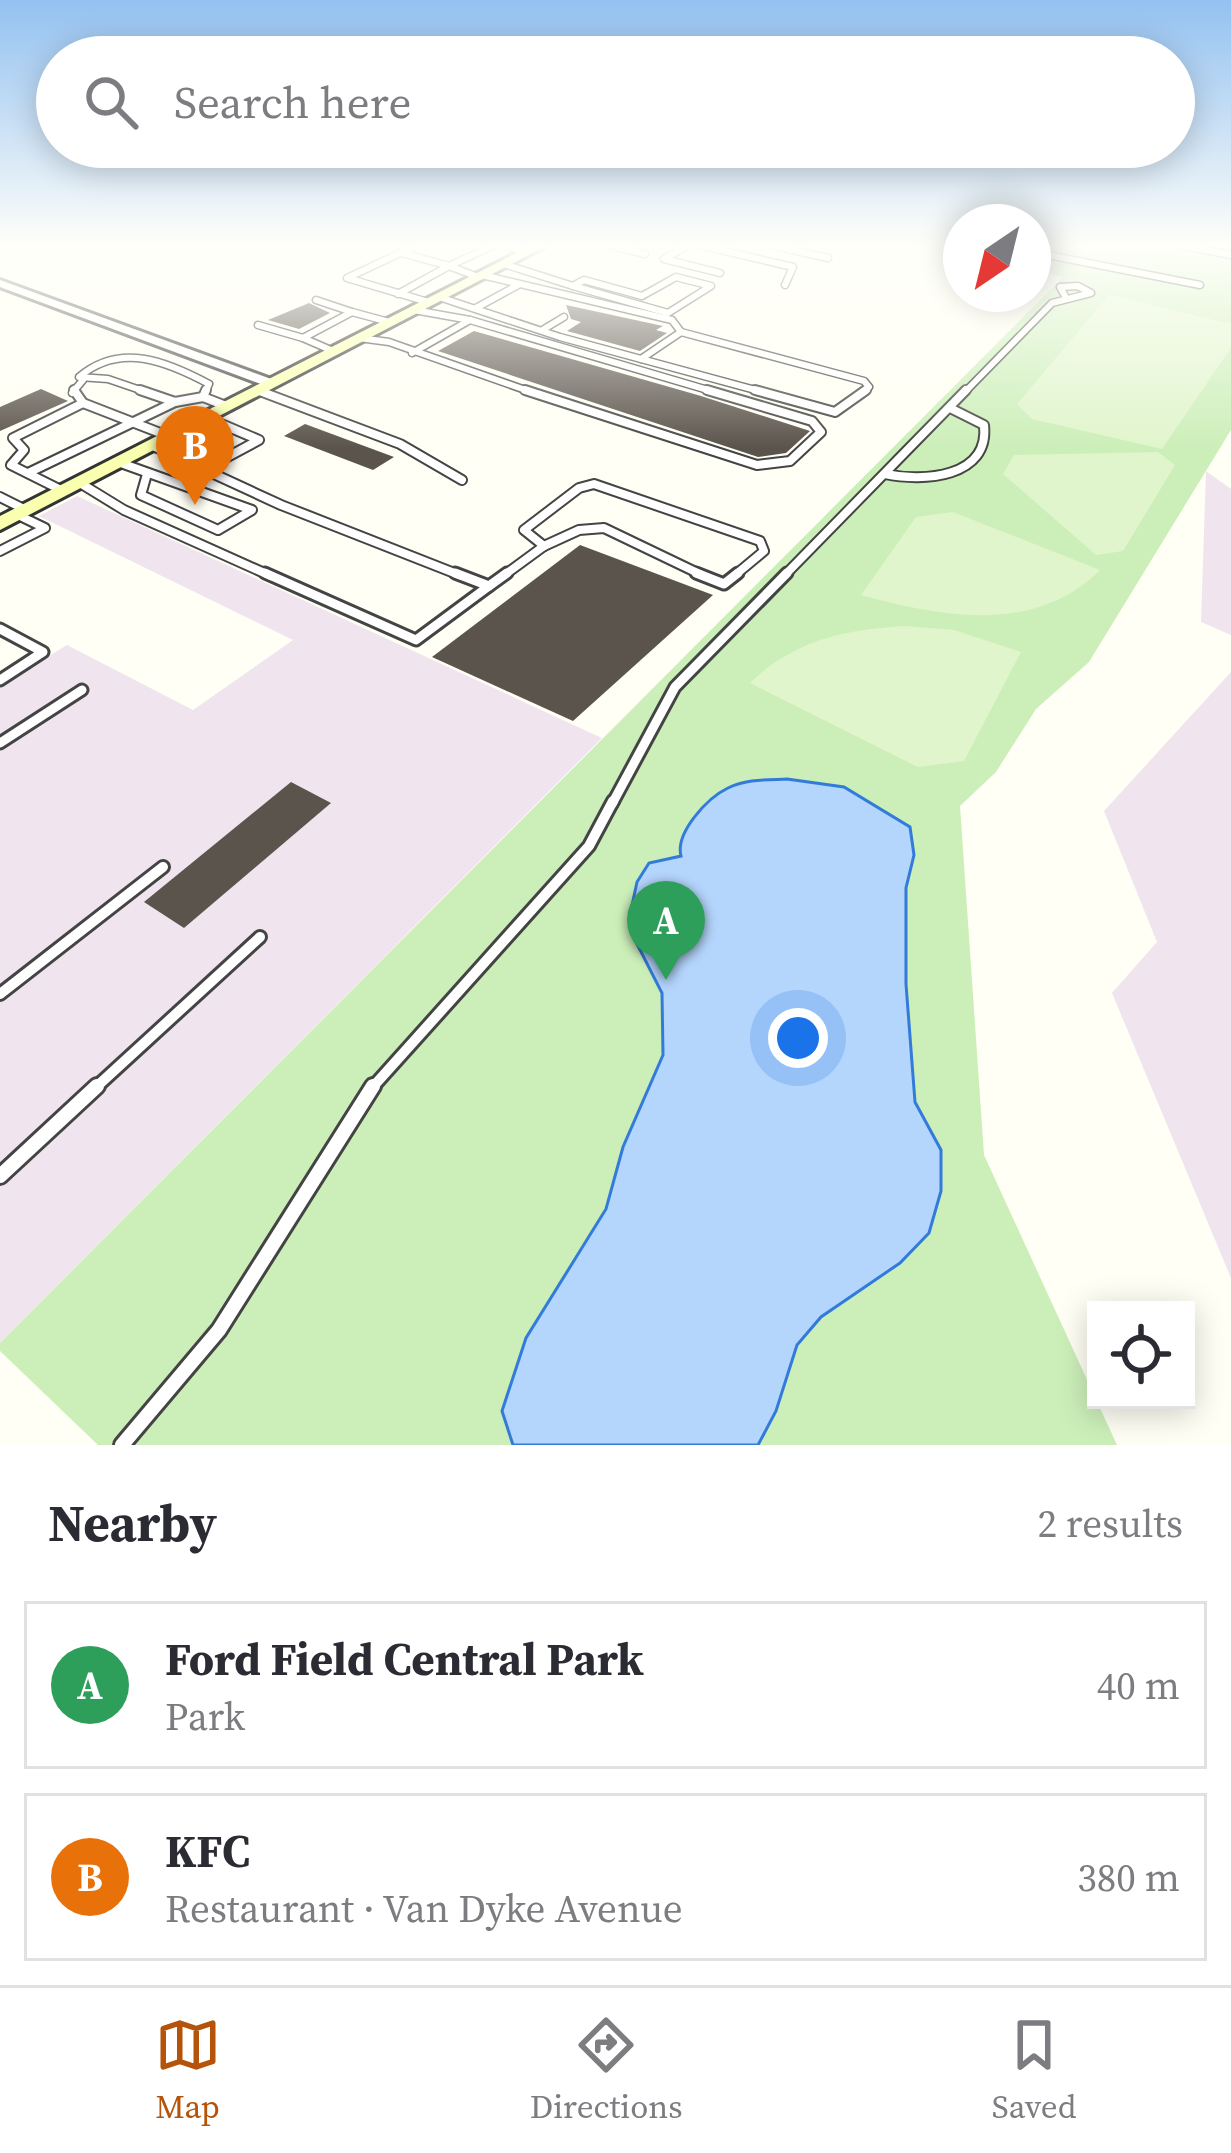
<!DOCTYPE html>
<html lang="en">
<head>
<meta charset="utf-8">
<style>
	:root { --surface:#fff; --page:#f7f7f7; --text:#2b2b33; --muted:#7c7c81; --line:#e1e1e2; --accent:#b45309 }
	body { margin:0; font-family:"Source Serif 4",serif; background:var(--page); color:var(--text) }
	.controls { position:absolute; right:36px; bottom:36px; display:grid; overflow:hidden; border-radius:0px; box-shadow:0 6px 30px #0003 }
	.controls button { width:108px; height:108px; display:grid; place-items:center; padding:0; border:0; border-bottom:3px solid var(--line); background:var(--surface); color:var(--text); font:60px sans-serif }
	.compass { position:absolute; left:943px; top:204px; width:108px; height:108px; border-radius:50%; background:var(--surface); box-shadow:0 6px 30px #0003; rotate:215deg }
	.you { position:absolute; left:798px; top:1038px; width:42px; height:42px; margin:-30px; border:9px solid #fff; border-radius:50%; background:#1a73e8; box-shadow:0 0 0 18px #1a73e833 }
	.badge { display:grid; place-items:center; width:78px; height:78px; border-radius:50%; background:var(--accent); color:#fff; font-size:39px; font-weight:700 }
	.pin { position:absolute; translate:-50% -99px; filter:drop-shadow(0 3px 6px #0008) }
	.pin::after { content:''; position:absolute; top:63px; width:42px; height:36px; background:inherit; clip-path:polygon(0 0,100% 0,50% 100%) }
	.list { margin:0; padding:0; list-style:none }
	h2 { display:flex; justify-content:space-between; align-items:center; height:156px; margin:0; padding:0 48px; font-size:51px }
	h2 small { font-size:39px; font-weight:400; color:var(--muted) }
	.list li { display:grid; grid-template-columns:78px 1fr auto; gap:36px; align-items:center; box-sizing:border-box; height:168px; margin:0 24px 24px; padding:0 24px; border:3px solid var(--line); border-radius:0px }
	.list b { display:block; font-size:45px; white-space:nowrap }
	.list p { margin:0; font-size:39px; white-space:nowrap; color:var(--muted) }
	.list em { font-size:39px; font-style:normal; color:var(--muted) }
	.icon { flex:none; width:66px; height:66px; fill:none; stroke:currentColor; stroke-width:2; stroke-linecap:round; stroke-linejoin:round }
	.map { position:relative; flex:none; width:1231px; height:1445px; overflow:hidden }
	.search { position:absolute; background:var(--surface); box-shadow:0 6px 30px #0003; left:36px; right:36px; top:36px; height:132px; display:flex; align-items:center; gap:30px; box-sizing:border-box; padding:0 42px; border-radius:66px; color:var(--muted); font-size:45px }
	.sheet { height:540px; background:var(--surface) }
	nav { display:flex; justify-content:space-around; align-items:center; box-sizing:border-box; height:168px; border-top:3px solid var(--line); background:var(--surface); font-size:33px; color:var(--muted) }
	nav a { display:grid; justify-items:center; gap:6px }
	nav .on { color:var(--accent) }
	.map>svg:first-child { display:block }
	.industrial { fill:#f0e5ef }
	.green { fill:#ccefb9 }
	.pitch { fill:#e0f5cc }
	.water { fill:#b4d5fc; stroke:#337bdb; stroke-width:3 }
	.building { fill:#5b544c }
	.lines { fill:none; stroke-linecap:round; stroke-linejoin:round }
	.lane-far4-casing { stroke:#444; stroke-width:9 }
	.lane-far3-casing { stroke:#444; stroke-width:12 }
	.lane-far2-casing { stroke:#444; stroke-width:15 }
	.lane-far1-casing { stroke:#444; stroke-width:16 }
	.lane-casing { stroke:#444; stroke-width:20 }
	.street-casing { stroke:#444; stroke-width:6 }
	.secondary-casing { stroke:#333; stroke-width:6 }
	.lane-far4 { stroke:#fff; stroke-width:6 }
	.lane-far3 { stroke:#fff; stroke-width:8 }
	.lane-far2 { stroke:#fff; stroke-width:9 }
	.lane-far1 { stroke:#fff; stroke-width:10 }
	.lane { stroke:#fff; stroke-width:14 }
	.street { fill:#fff; fill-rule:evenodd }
	.secondary { fill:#faffb0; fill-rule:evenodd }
</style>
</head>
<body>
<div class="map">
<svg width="1231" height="1445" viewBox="0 0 1231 1445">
	<rect width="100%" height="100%" fill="#fffff5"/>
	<g class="industrial">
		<polygon points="1206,471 1231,489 1231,635 1201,622"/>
		<polygon points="77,496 602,738 0,1343 0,686 67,645 193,710 293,640 39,516"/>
		<polygon points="1231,672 1231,1278 1112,993 1157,942 1104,811"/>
	</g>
	<polygon class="green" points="1033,246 1231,246 1231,430 1089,662 1036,709 996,772 960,806 984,1155 1117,1445 98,1445 0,1351 0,1343 1063,277 1033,269"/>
	<g class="pitch">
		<polygon points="1109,295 1231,324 1231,348 1162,449 1032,419 1017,404"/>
		<polygon points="1158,452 1175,465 1123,551 1096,555 1003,474 1014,455"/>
		<path d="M953,512L1100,570C1035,635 941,617 861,595L916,517Z"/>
		<path d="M904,626L954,630L1021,652L964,761L918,767L750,683C794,640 844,630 904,626Z"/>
	</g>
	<path class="water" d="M787,779L844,787L910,827L914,855L906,888V984L915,1102L941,1150V1191L929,1233L900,1263L821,1317L797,1345L776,1411L758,1445H513L502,1411L526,1338L606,1209L623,1147L663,1055L662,993L634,938L631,910L637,882L649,863L681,856C675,833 707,798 728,788C746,779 767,780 787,779Z"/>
	<g class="building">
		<polygon points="309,303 330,313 299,329 268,320"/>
		<polygon points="566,305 663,326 656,330 667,333 640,351 567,331 581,322 571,319"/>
		<polygon points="474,331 701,396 810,431 786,453 758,457 438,351"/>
		<polygon points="41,389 68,401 0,431 0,407"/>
		<polygon points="305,424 394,457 373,470 284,436"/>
		<polygon points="580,545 713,595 573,721 432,657"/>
		<polygon points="291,782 331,803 184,928 144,902"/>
	</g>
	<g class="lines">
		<defs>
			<g id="lane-far4">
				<polyline points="406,246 411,248 347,278 428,302"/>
				<polyline points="505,246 528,252"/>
				<polyline points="612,246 645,254"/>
				<polyline points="687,246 664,259 720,273"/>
				<polyline points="703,246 793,267 785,285"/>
				<polyline points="774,246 828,258"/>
				<polyline points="1184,246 1231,255"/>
				<polyline points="1033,252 1200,285"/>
				<polyline points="402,253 449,266"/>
				<polyline points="504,264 573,286"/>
				<polyline points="482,275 672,320 681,332 864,381 869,387 863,393"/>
				<polyline points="478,277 449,266 492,246"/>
				<polygon points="676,277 711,286 668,313 573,286 584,280 642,296"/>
				<polyline points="398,294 449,266"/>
				<polyline points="439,297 560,337 766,393"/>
				<polyline points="316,300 352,312"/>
				<polyline points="476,308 518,285"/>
				<polyline points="414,310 470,320 718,393"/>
				<polyline points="258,325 303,338"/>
				<polyline points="544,329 564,317"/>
				<polyline points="359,338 389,342 534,393"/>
				<polyline points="333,351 303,338 352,312 389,322"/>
				<polyline points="412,353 470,320"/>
				<polyline points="641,359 681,332"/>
				<polyline points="257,390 265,393"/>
				<polyline points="72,393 83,380"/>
				<path d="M149,393L108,379L79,377C120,342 166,361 209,384L205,393"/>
				<polyline points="964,393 1052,303 1091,293 1078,286 1060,287 1065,296"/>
			</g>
			<g id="lane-far3">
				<polyline points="140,390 175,402 203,397"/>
				<polyline points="257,390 400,444 462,480"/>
				<polyline points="525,390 757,465 790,461 821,432 812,421 707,390"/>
				<polyline points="755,390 835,412 866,390"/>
				<polyline points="203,397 226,406"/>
				<polyline points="203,397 206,390"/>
				<polyline points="83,403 168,436"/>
				<polyline points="205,417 259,440 205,469"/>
				<polyline points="151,445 281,505 462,576"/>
				<polyline points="118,462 252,510 218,530 141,495 147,474"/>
				<polyline points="28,473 175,402"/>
				<path d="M885,474C923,482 990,478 984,425L950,408"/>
				<polyline points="80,483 124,510 271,576"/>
				<polyline points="63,491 11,465 24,450 13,438 83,403 74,390"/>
				<polyline points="0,497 26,510"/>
				<polyline points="544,546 524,530 579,488 594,484 760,541 764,551 734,576"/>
				<polyline points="544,546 579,530 604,528 704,576"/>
				<polyline points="0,551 45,528 18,515"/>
				<polyline points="503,576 544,546"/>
				<polyline points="784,576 966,390"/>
			</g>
			<g id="lane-far2">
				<polyline points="265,573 416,640 489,586 455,573"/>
				<polyline points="696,573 724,584 738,573"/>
				<polyline points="489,586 507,573"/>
				<polyline points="0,629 43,652 0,680"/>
				<polyline points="0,743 82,690"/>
				<polyline points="612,804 675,687 787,573"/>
			</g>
			<g id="lane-far1">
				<polyline points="0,994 163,867"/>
				<polyline points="94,1089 260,937"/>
				<polyline points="371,1089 589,846 613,801"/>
			</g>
			<g id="lane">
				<polyline points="0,1176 97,1086"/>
				<polyline points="122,1445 219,1330 373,1086"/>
			</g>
			<polygon id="street" points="0,280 274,380 276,383 266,386 0,287"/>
			<polygon id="secondary" points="530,246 546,246 0,530 0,516"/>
		</defs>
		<use href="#lane-far4" class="lane-far4-casing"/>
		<use href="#lane-far3" class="lane-far3-casing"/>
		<use href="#lane-far2" class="lane-far2-casing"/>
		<use href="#lane-far1" class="lane-far1-casing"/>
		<use href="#lane" class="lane-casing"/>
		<use href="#street" class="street-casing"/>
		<use href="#secondary" class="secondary-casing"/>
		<use href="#lane-far4" class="lane-far4"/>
		<use href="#lane-far3" class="lane-far3"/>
		<use href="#lane-far2" class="lane-far2"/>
		<use href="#lane-far1" class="lane-far1"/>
		<use href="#lane" class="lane"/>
		<use href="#street" class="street"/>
		<use href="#secondary" class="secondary"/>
	</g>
	<linearGradient id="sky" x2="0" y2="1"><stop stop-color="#93c1f0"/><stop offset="0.55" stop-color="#fffffa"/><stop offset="1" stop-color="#fffffa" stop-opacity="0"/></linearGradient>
	<rect width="1231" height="448" fill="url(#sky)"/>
</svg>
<div class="controls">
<button><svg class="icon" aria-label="locate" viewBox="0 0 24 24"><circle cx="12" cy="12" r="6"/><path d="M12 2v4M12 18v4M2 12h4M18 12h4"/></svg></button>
</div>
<svg class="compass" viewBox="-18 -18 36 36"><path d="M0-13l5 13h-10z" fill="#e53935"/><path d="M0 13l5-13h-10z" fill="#7c7c81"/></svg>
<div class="you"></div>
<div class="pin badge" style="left:666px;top:980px;background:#2e9e5b">A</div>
<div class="pin badge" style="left:195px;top:505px;background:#e8710a">B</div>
<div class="search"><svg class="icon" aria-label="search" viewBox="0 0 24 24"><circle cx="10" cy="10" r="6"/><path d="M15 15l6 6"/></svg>Search here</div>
</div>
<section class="sheet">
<h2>Nearby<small>2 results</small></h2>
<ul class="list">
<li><span class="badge" style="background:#2e9e5b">A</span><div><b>Ford Field Central Park</b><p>Park</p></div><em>40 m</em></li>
<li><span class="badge" style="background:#e8710a">B</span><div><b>KFC</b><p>Restaurant · Van Dyke Avenue</p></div><em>380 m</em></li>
</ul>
</section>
<nav>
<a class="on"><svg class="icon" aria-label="map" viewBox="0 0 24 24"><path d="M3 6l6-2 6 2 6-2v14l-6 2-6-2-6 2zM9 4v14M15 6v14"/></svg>Map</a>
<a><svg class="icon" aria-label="directions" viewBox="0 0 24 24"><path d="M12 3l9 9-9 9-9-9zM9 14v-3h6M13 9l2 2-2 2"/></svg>Directions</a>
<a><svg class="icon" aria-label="saved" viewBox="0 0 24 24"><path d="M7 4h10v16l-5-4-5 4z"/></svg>Saved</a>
</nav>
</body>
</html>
